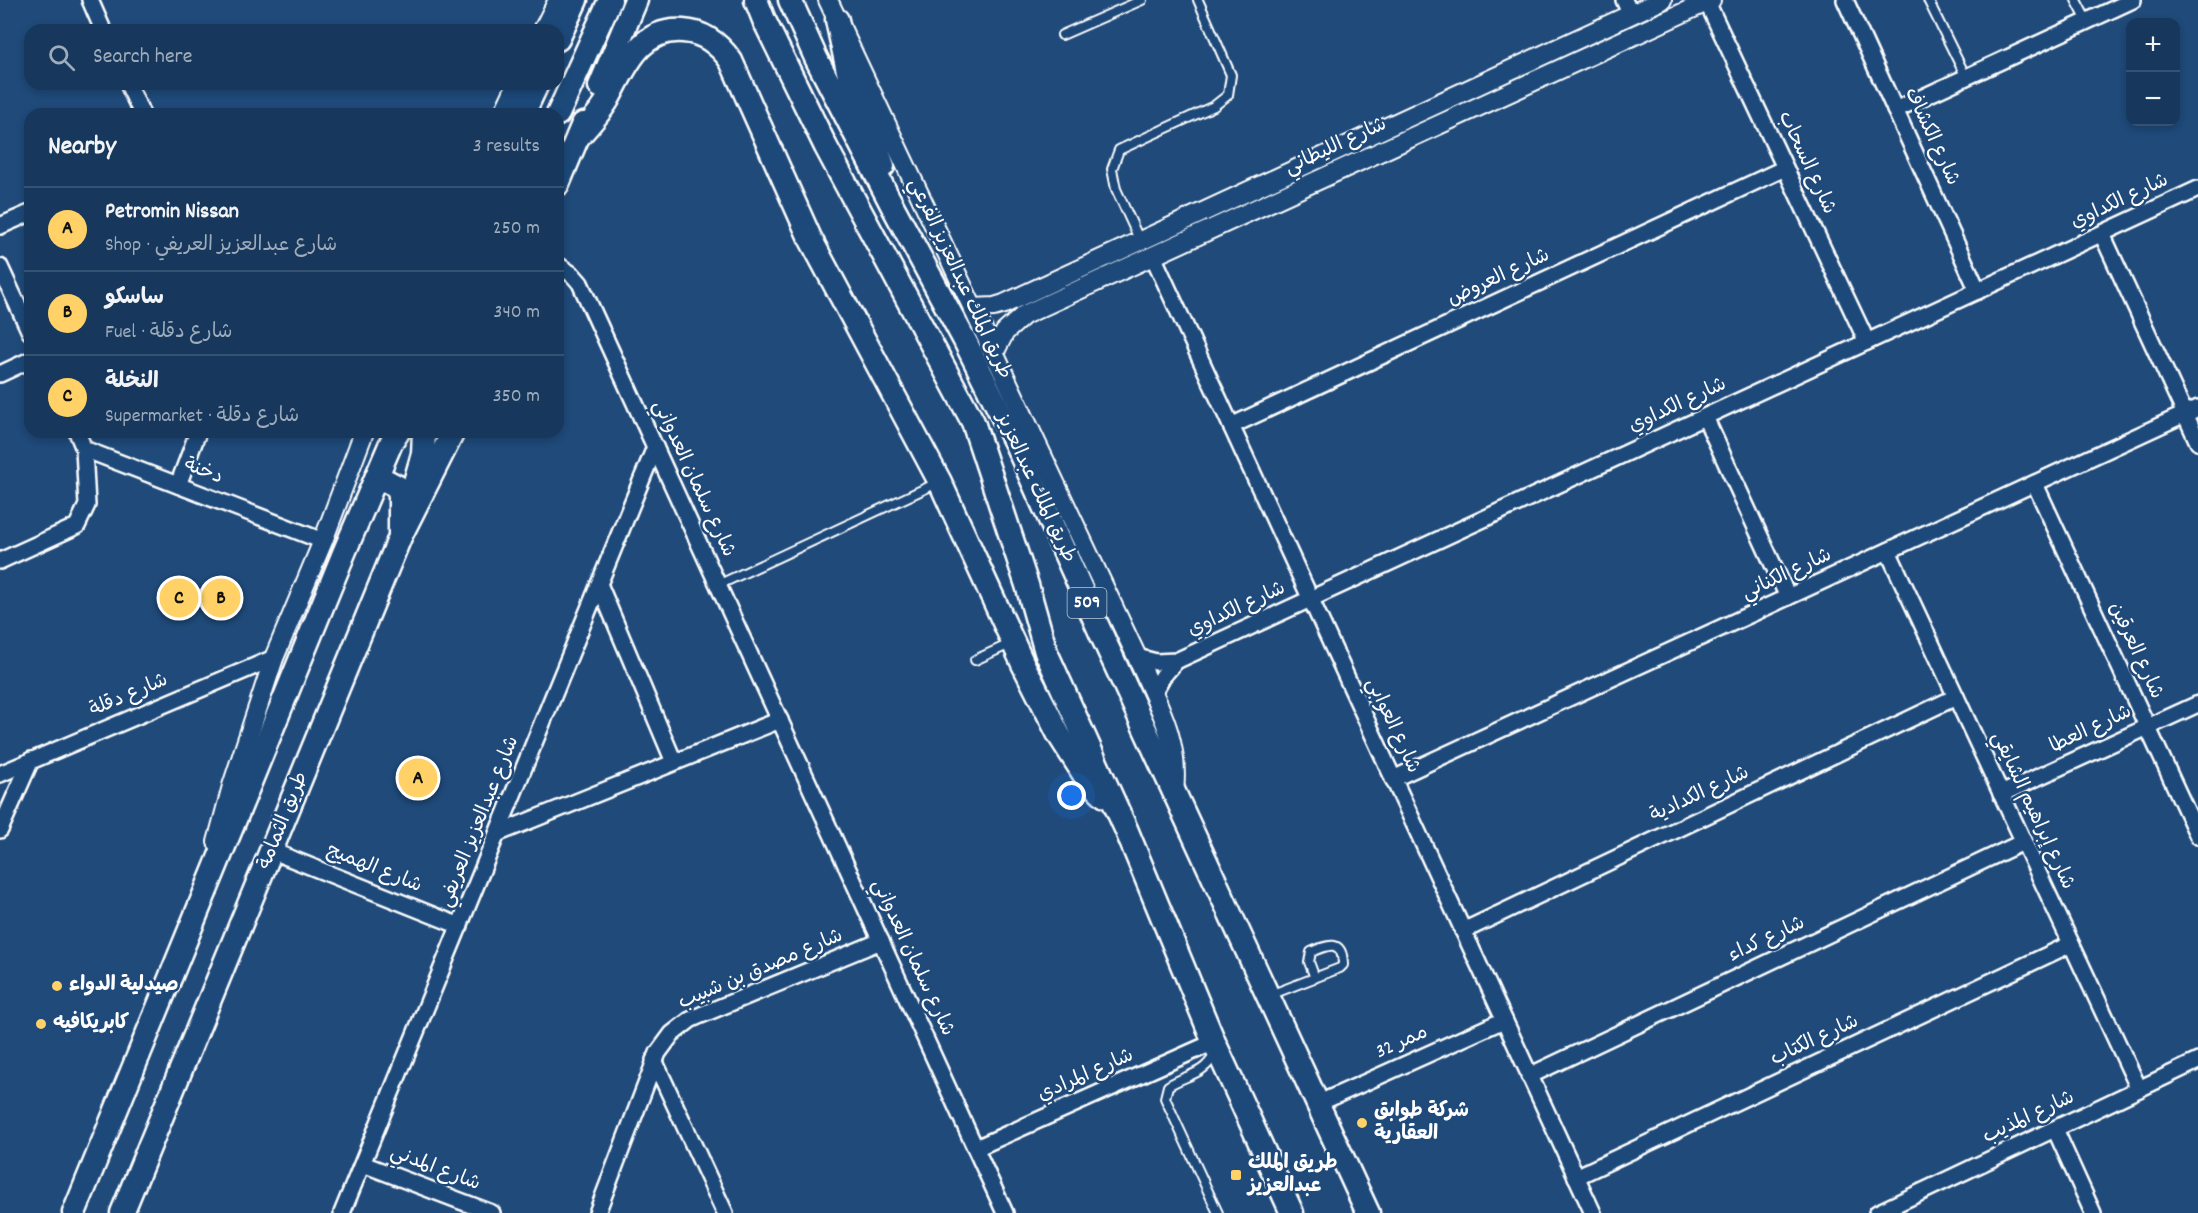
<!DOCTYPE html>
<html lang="en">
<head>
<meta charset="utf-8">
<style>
	:root { --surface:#17385c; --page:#203f62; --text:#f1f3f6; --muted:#9eacbb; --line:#365272; --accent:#ffd166 }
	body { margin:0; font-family:Dekko,"Playpen Sans Arabic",sans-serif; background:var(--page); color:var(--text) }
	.controls { position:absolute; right:18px; top:18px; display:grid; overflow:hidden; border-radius:12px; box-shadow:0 3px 9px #0003 }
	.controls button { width:54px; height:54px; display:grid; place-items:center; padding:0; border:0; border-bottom:2px solid var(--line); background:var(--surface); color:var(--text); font:30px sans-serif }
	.you { position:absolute; left:1072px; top:796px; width:21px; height:21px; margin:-15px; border:4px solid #fff; border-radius:50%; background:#1a73e8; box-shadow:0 0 0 9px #1a73e833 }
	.badge { display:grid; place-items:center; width:39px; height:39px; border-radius:50%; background:var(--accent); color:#111; font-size:20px; font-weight:700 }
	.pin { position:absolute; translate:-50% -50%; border:3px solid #fff; box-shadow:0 2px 6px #0006 }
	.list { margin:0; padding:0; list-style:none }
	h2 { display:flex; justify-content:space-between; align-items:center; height:78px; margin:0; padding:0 24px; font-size:26px }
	h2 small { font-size:20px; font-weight:400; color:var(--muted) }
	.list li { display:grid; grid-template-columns:39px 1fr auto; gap:18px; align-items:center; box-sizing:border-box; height:84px; padding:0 24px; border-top:2px solid var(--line) }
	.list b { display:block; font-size:22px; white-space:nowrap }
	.list p { margin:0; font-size:20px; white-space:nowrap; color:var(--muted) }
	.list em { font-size:20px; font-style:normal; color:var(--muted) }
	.icon { flex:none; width:33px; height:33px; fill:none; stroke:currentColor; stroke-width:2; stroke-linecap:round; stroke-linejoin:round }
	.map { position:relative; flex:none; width:2198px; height:1213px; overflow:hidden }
	.search { position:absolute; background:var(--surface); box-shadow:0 3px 9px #0003; left:24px; top:24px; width:540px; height:66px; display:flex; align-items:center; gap:15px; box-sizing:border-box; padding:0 21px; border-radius:18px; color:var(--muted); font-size:22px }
	.panel { position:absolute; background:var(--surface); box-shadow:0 3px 9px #0003; left:24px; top:108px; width:540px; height:330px; border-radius:18px }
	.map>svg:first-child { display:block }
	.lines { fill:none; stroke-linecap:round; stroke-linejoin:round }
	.service-casing { stroke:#fff; stroke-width:12 }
	.minor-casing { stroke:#fff; stroke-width:20 }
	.tertiary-casing { stroke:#fff; stroke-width:22 }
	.primary-casing { stroke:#fff; stroke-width:27 }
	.service { stroke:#1f4a7a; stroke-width:8 }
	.minor { stroke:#1f4a7a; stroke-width:15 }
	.tertiary { stroke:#1f4a7a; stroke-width:18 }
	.primary { stroke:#1f4a7a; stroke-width:22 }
	.poi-dot { fill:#ffd166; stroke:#1f4a7a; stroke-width:2 }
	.labels { text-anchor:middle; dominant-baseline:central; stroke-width:5; stroke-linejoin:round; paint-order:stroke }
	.shield { fill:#1f4a7a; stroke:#bcc9d7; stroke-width:1.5 }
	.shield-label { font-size:18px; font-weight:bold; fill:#fff }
	.street-label { font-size:20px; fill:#fff; stroke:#1f4a7a }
	.poi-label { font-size:20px; font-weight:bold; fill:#fff; stroke:#1f4a7a; text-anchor:start }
</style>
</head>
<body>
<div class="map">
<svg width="2198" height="1213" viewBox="0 0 2198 1213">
	<rect width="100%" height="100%" fill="#1f4a7a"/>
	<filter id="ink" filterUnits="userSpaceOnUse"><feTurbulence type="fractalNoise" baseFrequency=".0167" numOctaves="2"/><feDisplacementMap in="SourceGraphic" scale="12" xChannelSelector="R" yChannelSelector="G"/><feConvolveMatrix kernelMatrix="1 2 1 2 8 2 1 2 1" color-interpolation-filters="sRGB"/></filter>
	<g filter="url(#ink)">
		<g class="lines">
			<defs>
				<g id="service">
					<polyline points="1928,0 1966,77"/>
					<polyline points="2076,0 2087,21"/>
					<polyline points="1062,35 1142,0"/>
					<polyline points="1140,241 1116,189 1112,169 1119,150 1214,106 1228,95 1231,75 1198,0"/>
					<polyline points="718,585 937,483"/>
					<polyline points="975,660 1012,643"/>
					<path d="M1270,995L1340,968L1343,965C1343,938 1327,945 1311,952L1309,962L1315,978"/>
					<path d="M1214,1055C1204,1075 1185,1075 1168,1086L1165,1098L1218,1213"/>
				</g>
				<g id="minor">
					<polyline points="90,0 103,30"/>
					<polyline points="1624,0 1631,15"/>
					<polyline points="1845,0 1978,291"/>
					<polyline points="1707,2 1867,342"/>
					<polyline points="128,84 142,114"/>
					<polyline points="1895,110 2133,0"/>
					<polyline points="0,226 30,213"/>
					<polyline points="2102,234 2198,442"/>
					<polyline points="1153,256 1593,1213"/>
					<polyline points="558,265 573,275 580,283 1005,1213"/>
					<polyline points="0,267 30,332"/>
					<polyline points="0,374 30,360"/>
					<polyline points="1705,417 1788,597"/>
					<polyline points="1231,426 1785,168"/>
					<polyline points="77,432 84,449 323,541"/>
					<polyline points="2035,484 2198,836"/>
					<polyline points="178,485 198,432"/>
					<polyline points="1888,551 2139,1089"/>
					<polyline points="0,561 77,526 87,505 84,449"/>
					<polyline points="599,584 674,762"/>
					<polyline points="1137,657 1156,662 1176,661 2198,189"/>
					<polyline points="1153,694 1163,676 1176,661"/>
					<polyline points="0,774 274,658"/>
					<polyline points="1393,779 2198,408"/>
					<polyline points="2001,794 2198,704"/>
					<polyline points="0,830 31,760"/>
					<polyline points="499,833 780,720"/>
					<polyline points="272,851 460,926"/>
					<polyline points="1463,931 1956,697"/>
					<polyline points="654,1060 725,1213"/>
					<polyline points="1529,1076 2023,842"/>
					<polyline points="1317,1104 1504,1020"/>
					<polyline points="2055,1129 2093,1213"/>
					<polyline points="976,1148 1214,1042"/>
					<polyline points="363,1164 492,1213"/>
					<polyline points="1576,1177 2071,944"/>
					<polyline points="342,1213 655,447"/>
					<polyline points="597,1213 658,1053 672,1034 690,1020 701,1015 881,941"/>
					<polyline points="1877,1213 2198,1061"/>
				</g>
				<g id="tertiary">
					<path d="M828,0L1137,657C1157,703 1180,740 1174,791"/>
					<polyline points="543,30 558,0"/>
					<polyline points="503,114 517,84"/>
					<polyline points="973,308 994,307 1004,304 1662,0"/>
					<polyline points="994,353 1005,332 1024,315 1711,0"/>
					<polyline points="217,842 232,786 274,658 323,541 364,432"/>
				</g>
				<g id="primary">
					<polyline points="756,0 764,20 826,147 973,422 1027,585 1046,652 1126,829 1214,1042 1292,1213"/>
					<polyline points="790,0 816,58 892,205 964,339 1016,444 1103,638 1368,1213"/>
					<polyline points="837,20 851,85 868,122 883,166"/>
					<polyline points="558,39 576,0"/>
					<polyline points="600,86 636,0"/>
					<polyline points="523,114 537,84"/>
					<polyline points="558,114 610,0"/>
					<path d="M578,137C589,125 599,114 607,101C625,69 638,28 683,31C704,32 719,44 731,61L810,238L940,482L1023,664L1059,735L1087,779L1105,796"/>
					<polyline points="558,184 583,124"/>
					<polyline points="377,476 398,487 400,497 400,533"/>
					<polyline points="413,489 423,454 424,432"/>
					<polyline points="74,1213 344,553 391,443 398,432"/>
					<polyline points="122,1213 400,537 453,432"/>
				</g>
			</defs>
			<use href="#service" class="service-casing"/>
			<use href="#minor" class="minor-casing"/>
			<use href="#tertiary" class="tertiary-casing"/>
			<use href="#primary" class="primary-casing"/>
			<use href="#service" class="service"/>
			<use href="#minor" class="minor"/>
			<use href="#tertiary" class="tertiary"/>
			<use href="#primary" class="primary"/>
		</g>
	</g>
	<g class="poi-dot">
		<circle cx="57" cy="986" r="6"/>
		<circle cx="41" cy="1024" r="6"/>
		<circle cx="1362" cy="1123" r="6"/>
		<rect x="1230" y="1169" width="12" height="12" rx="3"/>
	</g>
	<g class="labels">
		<rect class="shield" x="1067.5" y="588" width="39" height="30" rx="4.5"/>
		<g class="shield-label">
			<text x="1087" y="603">509</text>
		</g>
		<g class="street-label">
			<text transform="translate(1931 137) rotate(65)">شارع الكشاف</text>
			<text transform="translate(1336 147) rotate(-25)">شارع الليطاني</text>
			<text transform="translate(1806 163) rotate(65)">شارع السحاب</text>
			<text transform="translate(2120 202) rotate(-25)">شارع الكداوي</text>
			<text transform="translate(1499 278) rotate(-25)">شارع العروض</text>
			<text transform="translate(959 279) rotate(65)">طريق الملك عبدالعزيز الفرعي</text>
			<text transform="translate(1678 406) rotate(-25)">شارع الكداوي</text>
			<text transform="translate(203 472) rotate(21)">دخنة</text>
			<text transform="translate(693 479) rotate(65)">شارع سلمان العدواني</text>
			<text transform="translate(1035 488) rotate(65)">طريق الملك عبدالعزيز</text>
			<text transform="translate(1787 575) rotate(-25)">شارع الكناني</text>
			<text transform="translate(1237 610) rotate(-25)">شارع الكداوي</text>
			<text transform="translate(2135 651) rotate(65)">شارع العرقين</text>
			<text transform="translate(129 696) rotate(-23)">شارع دقلة</text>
			<text transform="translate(1392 726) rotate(65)">شارع العوابي</text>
			<text transform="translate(2091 730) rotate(-25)">شارع العطا</text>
			<text transform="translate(1700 795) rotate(-25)">شارع الكدادية</text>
			<text transform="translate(2032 811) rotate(65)">شارع إبراهيم الشايقي</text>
			<text transform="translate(284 821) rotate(-68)">طريق الثمامة</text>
			<text transform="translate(480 822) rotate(-68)">شارع عبدالعزيز العريفي</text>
			<text transform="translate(374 869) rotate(22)">شارع الهميج</text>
			<text transform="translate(1767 940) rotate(-25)">شارع كداء</text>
			<text transform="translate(912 958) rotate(65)">شارع سلمان العدواني</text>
			<text transform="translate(761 970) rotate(-23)">شارع مصدق بن شبيب</text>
			<text transform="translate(1815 1041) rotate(-25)">شارع الكتاب</text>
			<text transform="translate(1402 1043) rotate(-24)">ممر 32</text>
			<text transform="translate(1086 1076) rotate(-24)">شارع المرادي</text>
			<text transform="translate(2029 1118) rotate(-25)">شارع المذيب</text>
			<text transform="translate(435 1169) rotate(21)">شارع المدني</text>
		</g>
		<g class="poi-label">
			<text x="69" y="986">صيدلية الدواء</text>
			<text x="53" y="1024">كابريكافيه</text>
			<text x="1374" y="1112">شركة طوابق<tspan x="1374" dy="23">العقارية</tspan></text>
			<text x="1248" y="1164">طريق الملك<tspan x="1248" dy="23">عبدالعزيز</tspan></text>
		</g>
	</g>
</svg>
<div class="controls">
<button>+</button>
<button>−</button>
</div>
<div class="you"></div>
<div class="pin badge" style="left:418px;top:778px">A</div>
<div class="pin badge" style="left:221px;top:598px">B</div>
<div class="pin badge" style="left:179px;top:598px">C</div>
<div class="search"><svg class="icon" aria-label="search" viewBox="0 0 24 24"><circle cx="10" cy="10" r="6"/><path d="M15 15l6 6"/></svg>Search here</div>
<section class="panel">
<h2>Nearby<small>3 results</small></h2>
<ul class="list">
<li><span class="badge">A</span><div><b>Petromin Nissan</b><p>Shop · شارع عبدالعزيز العريفي</p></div><em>250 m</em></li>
<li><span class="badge">B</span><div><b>ساسكو</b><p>Fuel · شارع دقلة</p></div><em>340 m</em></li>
<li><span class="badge">C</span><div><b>النخلة</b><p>Supermarket · شارع دقلة</p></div><em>350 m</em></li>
</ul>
</section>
</div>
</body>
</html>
